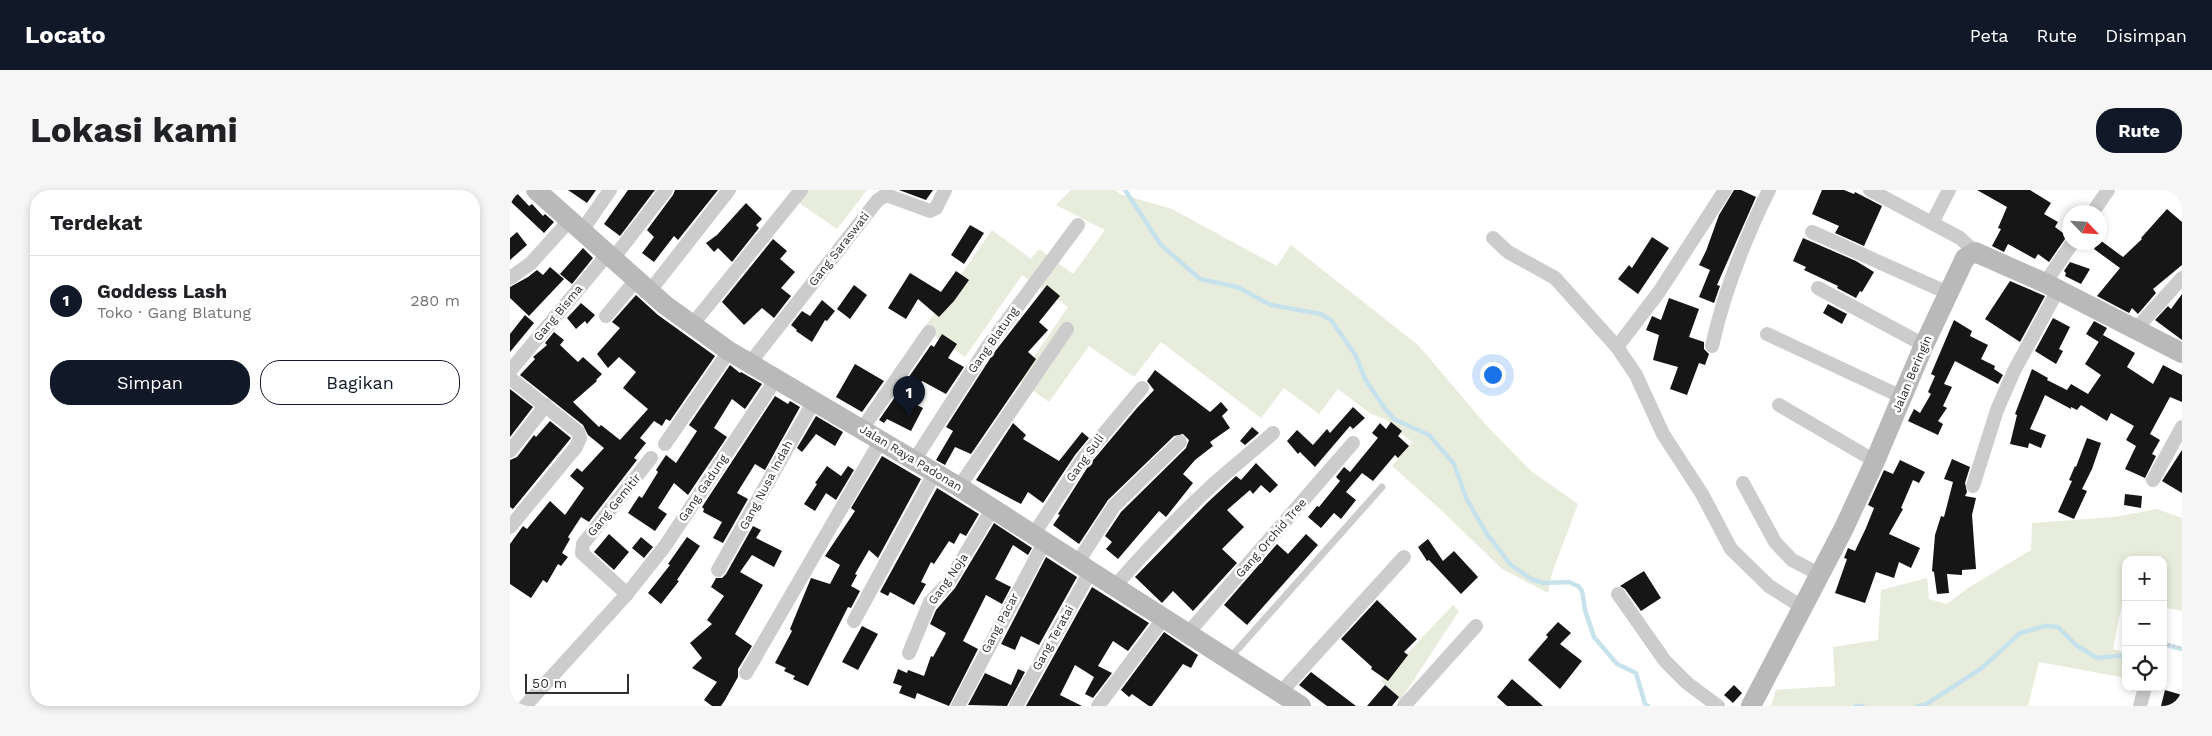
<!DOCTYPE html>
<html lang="id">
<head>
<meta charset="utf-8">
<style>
	:root { --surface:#fff; --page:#f6f6f6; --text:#202124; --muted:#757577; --line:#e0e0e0; --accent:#111827 }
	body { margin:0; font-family:"Work Sans",sans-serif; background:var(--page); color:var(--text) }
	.controls { position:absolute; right:15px; bottom:15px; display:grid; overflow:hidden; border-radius:10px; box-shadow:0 2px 8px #0003 }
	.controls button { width:45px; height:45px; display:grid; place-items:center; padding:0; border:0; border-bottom:1px solid var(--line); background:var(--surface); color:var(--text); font:25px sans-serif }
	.compass { position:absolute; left:1552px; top:15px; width:45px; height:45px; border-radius:50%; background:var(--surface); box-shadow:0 2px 8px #0003; rotate:115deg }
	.scale { position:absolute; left:15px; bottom:12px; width:104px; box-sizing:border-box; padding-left:5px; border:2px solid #2f2f2f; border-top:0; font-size:14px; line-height:18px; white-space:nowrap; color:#2f2f2f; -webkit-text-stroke:4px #fff; paint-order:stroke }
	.you { position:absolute; left:982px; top:184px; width:18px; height:18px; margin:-12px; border:4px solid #fff; border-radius:50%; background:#1a73e8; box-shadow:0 0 0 8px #1a73e833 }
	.badge { display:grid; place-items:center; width:32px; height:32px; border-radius:50%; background:var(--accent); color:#fff; font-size:16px; font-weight:700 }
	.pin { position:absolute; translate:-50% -41px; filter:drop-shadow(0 1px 2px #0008) }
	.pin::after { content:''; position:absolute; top:26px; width:18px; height:15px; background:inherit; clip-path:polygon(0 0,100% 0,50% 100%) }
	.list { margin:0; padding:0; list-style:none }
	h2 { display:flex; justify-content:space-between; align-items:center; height:65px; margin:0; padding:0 20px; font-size:21px }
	h2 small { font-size:16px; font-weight:400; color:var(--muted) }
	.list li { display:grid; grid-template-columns:32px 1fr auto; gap:15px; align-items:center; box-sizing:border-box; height:90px; padding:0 20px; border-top:1px solid var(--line) }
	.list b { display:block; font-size:19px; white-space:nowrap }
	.list p { margin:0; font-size:16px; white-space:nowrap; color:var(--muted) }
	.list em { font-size:16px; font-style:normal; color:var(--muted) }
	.actions { display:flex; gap:10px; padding:15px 20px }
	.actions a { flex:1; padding:11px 0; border:1px solid var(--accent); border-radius:20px; text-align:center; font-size:18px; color:var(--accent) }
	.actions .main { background:var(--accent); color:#fff }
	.icon { flex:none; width:28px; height:28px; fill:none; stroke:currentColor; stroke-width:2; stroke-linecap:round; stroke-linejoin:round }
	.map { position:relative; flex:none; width:1672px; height:516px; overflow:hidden; border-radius:20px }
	header { display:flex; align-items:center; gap:30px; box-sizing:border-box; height:70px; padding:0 25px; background:var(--accent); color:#fff }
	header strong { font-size:24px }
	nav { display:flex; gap:28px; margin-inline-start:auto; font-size:18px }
	.intro { display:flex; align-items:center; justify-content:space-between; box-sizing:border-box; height:120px; padding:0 30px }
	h1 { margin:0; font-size:35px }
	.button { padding:12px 22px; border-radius:20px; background:var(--accent); color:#fff; font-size:18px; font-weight:700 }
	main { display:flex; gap:30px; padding:0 30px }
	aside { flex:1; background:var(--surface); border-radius:20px; box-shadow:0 2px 8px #0003 }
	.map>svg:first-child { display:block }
	.green { fill:#e7ecdc }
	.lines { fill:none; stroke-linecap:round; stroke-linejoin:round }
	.stream { stroke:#c8e2ec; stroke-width:4.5 }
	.building { fill:#161616 }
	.path { stroke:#ccc; stroke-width:2.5; stroke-dasharray:2.5 2.5; stroke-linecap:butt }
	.lane { stroke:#ccc; stroke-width:7 }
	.street { stroke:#ccc; stroke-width:14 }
	.secondary { stroke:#b9b9b9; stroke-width:20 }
	.labels { text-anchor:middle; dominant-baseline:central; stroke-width:5; stroke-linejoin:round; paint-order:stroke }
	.street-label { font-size:12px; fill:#2f2f2f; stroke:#fff }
</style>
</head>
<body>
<header>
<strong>Locato</strong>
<nav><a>Peta</a><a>Rute</a><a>Disimpan</a></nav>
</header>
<div class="intro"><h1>Lokasi kami</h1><a class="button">Rute</a></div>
<main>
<aside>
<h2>Terdekat<small></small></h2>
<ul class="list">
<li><span class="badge">1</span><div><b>Goddess Lash</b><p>Toko · Gang Blatung</p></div><em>280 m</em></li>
</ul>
<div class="actions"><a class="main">Simpan</a><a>Bagikan</a></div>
</aside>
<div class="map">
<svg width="1672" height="516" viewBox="0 0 1672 516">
	<rect width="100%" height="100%" fill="#fff"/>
	<g class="green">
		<polygon points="283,0 357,0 327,39 279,6"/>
		<polygon points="561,0 605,0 610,4 662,19 767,76 781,55 908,155 977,236 1021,281 1068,314 1042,383 1038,403 992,379 929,318 882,276 902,252 875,229 861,224 828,199 809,224 774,198 751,228 651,152 624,187 579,156 539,212 508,190 558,117 512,85 455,167 414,138 482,40 521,69 529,59 563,84 595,40 546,15"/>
		<polygon points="1647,319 1672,328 1672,421 1653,417 1653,370 1616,370 1616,393 1603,459 1616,463 1616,488 1529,472 1518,516 1261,516 1266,500 1325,496 1323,457 1368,450 1371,400 1417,388 1419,409 1437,414 1458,398 1521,360 1522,333 1604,327"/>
		<polygon points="943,415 949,421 890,511 871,491"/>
	</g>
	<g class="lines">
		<g class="stream">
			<polyline points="615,0 651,55 690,89 727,97 761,115 811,124 821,130 846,166 855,189 876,220 884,229 919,245 944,274 957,310 977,344 1001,375 1021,389 1033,393 1059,392 1068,396 1072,401 1075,420 1084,447 1107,474 1126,483 1135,514 1138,516"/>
			<polyline points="1653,454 1672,459"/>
			<polyline points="1346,516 1353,516"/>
			<polyline points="1407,516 1415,515 1472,478 1510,443 1535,436 1548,437 1566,455 1587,468 1616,465"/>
		</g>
	</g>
	<g class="building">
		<polygon points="0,0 4,0 19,16 22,14 33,26 35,24 44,32 34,43 0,11"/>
		<polygon points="58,0 86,0 77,13"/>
		<polygon points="118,0 145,0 110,46 94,34"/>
		<polygon points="165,0 208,0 168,50 164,46 144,72 132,63 144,47 137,40 163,5"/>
		<polygon points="389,0 423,0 416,10"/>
		<polygon points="1224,0 1231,0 1246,7 1207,95 1210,96 1204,113 1189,107 1200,80 1189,75 1196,61 1209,25"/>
		<polygon points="1312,0 1334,0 1344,4 1345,2 1372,16 1354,56 1325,43 1329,36 1302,24"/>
		<polygon points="1467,0 1520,0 1541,13 1534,24 1548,32 1545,37 1557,46 1539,72 1528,64 1525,69 1498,54 1494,62 1482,56 1491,39 1488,38 1497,17"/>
		<polygon points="236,13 252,29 246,35 249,38 222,72 208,58 204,62 196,53 207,45"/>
		<polygon points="1657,19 1672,32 1672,75 1643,99 1646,103 1628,124 1622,118 1619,123 1587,106 1610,78 1584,59 1590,50 1613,67 1632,49 1631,48"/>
		<polygon points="460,35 474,43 454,74 441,65"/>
		<polygon points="7,42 17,55 0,70 0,48"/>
		<polygon points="1142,47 1159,58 1128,104 1108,89 1119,75 1122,78"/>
		<polygon points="1293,48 1346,71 1364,82 1352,102 1350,101 1346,108 1327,98 1328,96 1294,80 1296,77 1283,71"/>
		<polygon points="263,49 277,61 270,69 285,82 271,98 281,106 264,128 252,118 234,135 212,112"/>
		<polygon points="73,58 83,68 62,94 50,84"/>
		<polygon points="1560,72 1580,79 1571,94 1555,86 1556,83 1554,81"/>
		<polygon points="40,77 54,89 19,126 0,108 0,97 18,87 27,80 33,85"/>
		<polygon points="446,81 459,90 444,111 429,127 408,109 396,129 378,118 400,83 431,102"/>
		<polygon points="1500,91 1535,106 1510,152 1475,129"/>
		<polygon points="344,95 357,105 340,129 327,119"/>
		<polygon points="537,95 550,106 529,132 538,140 518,162 526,169 461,264 445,257 435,275 426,270 443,241 436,237 483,164"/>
		<polygon points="1672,104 1672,150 1645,130 1658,116 1661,119"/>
		<polygon points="126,105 148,125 205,166 160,231 156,229 152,236 144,231 130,248 136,253 124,268 127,270 79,332 71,327 58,347 60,349 52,363 58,367 51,376 48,374 37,393 33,390 21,408 0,394 0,354 13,336 17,339 40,311 55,325 74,298 60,286 67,278 72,282 94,258 78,245 73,235 10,185 25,169 23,167 37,155 35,153 44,142 54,150 50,155 68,172 73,167 92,184 86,190 87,191 63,212 89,237 91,235 110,250 138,219 113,198 126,182 109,167 98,178 87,164 110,138 102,132"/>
		<polygon points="1159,108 1189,119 1179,147 1194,152 1194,159 1199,164 1195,175 1189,173 1177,205 1160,199 1168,177 1143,170 1149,145 1136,140 1142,126 1151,130"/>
		<polygon points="312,110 325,121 317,131 315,130 302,152 286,141 287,140 281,135 292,121 300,126"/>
		<polygon points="71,113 85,125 77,134 75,131 66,139 57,128"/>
		<polygon points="1318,114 1337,124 1332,134 1313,123"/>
		<polygon points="15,125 24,133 0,162 0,144"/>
		<polygon points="1543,128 1560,137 1549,159 1553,161 1546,174 1525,161"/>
		<polygon points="1444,130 1462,141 1460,146 1478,155 1471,169 1485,176 1484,179 1493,185 1488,194 1445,171 1434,194 1442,197 1433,216 1437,218 1428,231 1433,234 1428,245 1398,231 1404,219 1410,223 1421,204 1418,202 1425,186 1421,184"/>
		<polygon points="1584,131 1597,138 1589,152 1576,144"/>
		<polygon points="432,144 447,154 438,168 454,177 436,204 412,191 399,211 413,218 401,241 377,229 374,233 369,230 421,155 424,157"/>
		<polygon points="1593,145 1625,163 1617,177 1643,194 1653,175 1672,185 1672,212 1660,207 1640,244 1650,250 1642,264 1646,266 1635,288 1615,279 1626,256 1616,250 1624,236 1601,223 1597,231 1571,215 1567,220 1561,217 1561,219 1535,205 1520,239 1536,245 1531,258 1519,253 1518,258 1500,254 1507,225 1505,224 1522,179 1538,188 1537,190 1557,200 1561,194 1578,204 1591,185 1575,174"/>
		<polygon points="345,174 374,191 352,222 326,207"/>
		<polygon points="220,175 230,183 231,182 252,194 235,219 222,209 204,238 217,247 178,305 164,293 148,318 157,324 145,341 118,323 129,306 132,308 148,282 146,280 156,265 166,273 187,241 179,235"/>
		<polygon points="645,180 700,222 711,212 718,220 712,226 720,238 700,252 703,256 685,270 673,284 683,293 656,327 649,321 608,369 596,359 602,352 595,346 611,322 676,258 679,250 673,244 664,246 598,310 569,354 543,335 550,325 548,324 579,275 627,218 644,200 637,191"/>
		<polygon points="0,199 23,217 0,247"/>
		<polygon points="265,206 278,214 280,211 290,217 255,280 245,274 227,303 238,309 213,353 203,348 212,332 193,322 194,319 192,317"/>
		<polygon points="843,217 855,228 843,239 840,236 805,277 790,262 788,264 777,251 787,240 803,255 817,239 820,243"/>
		<polygon points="306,226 333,242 325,256 306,244 292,262 287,258"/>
		<polygon points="40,231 61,248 3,319 0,317 0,270 7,267 24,245 26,247"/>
		<polygon points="881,232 892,241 888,246 899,256 888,268 885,265 863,291 852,283 836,302 846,310 831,329 824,323 811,338 798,327 807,316 809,317 830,291 826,287 834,277 840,282 867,249 868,248 862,243 870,233 876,239"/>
		<polygon points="503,233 516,245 513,249 549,271 572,242 579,248 565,265 533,313 518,302 511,314 466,290"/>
		<polygon points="742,237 749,243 735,255 730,251"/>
		<polygon points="1577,248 1591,253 1582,279 1572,299 1577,301 1564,329 1548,322 1562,291 1559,290 1565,276 1566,277"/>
		<polygon points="1672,260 1672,303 1652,291"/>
		<polygon points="372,266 411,289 368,368 359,360 345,384 347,385 341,396 350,401 341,418 338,417 298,496 283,489 285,486 274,481 276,478 265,473 282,441 280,439 301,388 320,394 330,375 315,366 345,321 341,318"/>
		<polygon points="1442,269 1460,277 1455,293 1457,302 1455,306 1466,308 1462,325 1466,379 1452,380 1452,385 1437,384 1439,403 1427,404 1424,382 1422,381 1425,345 1431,326 1434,327 1443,292 1434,289"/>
		<polygon points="1390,270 1415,282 1409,293 1403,290 1391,318 1393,319 1379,344 1410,358 1401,378 1389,372 1384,388 1366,382 1355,413 1325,403 1337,369 1334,368 1338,358 1345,361 1356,338 1364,318 1358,315 1374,280 1383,284"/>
		<polygon points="746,273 768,295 760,303 751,295 743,304 740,300 717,320 734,337 712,359 727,373 683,421 663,401 652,413 625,387 697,313 726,286 731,290"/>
		<polygon points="317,276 331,286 338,276 344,280 326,310 316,303 305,321 294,314 307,294 305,293"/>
		<polygon points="427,298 469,324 456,346 450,343 444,354 439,351 424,374 421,372 411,392 416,394 404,415 380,402 378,406 370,402"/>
		<polygon points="1615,304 1632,306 1631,318 1614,315"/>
		<polygon points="484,333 522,358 518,365 503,355 485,389 501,397 492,414 476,405 453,451 468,459 439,516 407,503 405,509 389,503 392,496 383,493 388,479 397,483 398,480 414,486 421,466 423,467 436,443 420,434 426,420 445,398"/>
		<polygon points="243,336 251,340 246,348 272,361 264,377 242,365 230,382 253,395 225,444 242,456 228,479 228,487 215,510 211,516 202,516 194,510 207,492 182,478 192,468 180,453 202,434 197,430 214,406 201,397 206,388 212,388 216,384"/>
		<polygon points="99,344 119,362 104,380 84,362"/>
		<polygon points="796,344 808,355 737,435 714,415 767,354 778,364"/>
		<polygon points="131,347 143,357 134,368 122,358"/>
		<polygon points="177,347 190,356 167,390 169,391 151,414 138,403 160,375 158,374"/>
		<polygon points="918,349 933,371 944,361 968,387 951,404 919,370 917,371 908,357"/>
		<polygon points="536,367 567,387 529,455 511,446 505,460 491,454"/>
		<polygon points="1134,381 1151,408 1131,421 1115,399 1110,396"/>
		<polygon points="582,397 639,433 618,461 603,451 588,476 602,483 583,508 575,504 584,487 565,475 550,505 572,516 516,516"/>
		<polygon points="867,410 907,449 894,462 898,465 878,491 861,479 862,477 831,449"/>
		<polygon points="1048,432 1061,443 1050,454 1072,471 1050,499 1018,470 1038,447 1036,445"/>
		<polygon points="352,436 368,444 348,480 332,472"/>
		<polygon points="654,442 688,465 681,478 673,474 642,516 639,516 622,504 619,507 611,500"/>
		<polygon points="508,479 515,482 497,516 458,515 475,483 501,495"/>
		<polygon points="801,482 846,516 817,516 789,495"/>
		<polygon points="1002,489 1033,516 997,516 987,507"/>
		<polygon points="875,495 889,507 882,516 857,516"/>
		<polygon points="1224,495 1232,503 1223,513 1214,505"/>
		<polygon points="1655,500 1672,505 1672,516 1651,516"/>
	</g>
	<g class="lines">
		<polyline class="path" points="1653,453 1672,458"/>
		<polyline class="lane" points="719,469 872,297"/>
		<g class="street">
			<polyline points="1360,0 1450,48 1465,62"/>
			<polyline points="1583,22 1598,0"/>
			<polyline points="1422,33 1439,0"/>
			<polyline points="71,42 100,0"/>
			<polyline points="1302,42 1438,103"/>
			<polyline points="983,48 998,62 1045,88 1107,157 1126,185 1153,244 1192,304 1221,359 1259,396 1292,417"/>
			<polyline points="102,70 156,0"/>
			<polyline points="0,88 21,73 59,31"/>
			<polyline points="1535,93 1563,52"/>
			<polyline points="1308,98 1414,155"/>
			<polyline points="139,102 219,0"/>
			<polyline points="96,126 126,90"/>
			<polyline points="182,135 291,0"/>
			<polyline points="1625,140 1672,88"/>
			<polyline points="1257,144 1392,207"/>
			<path d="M1202,156C1214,101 1234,51 1259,0"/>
			<polyline points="1107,157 1149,102 1215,0"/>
			<polyline points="240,173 367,11 374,6 379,6 420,21 426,18 435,0"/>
			<polyline points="0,181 97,65"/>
			<polyline points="0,188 68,242 70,248 66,257 0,337"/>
			<polyline points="1269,215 1365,271"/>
			<polyline points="352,239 419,142"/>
			<polyline points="155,254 219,161"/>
			<polyline points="0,261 36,215"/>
			<polyline points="405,269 476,159 568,35"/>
			<polyline points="1643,290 1672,237"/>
			<polyline points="1233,293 1265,352 1282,370 1309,384"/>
			<polyline points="1463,296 1487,220 1504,181 1548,100"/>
			<polyline points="449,297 557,139"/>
			<polyline points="524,344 572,270 632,198"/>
			<polyline points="568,372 604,316 670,252"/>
			<polyline points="208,380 304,211"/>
			<path d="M605,396C634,363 664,331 696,301C717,281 741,263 763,243"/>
			<polyline points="117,404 72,363 73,354 141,268"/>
			<polyline points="1108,404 1155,471 1177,493 1208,516"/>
			<polyline points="344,431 425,282"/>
			<polyline points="678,443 843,253"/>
			<polyline points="399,463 420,412 438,393 483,318"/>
			<polyline points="236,483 371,250"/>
			<polyline points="771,502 894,367"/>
			<polyline points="15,516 117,404 155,356 266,189"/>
			<polyline points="448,516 535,351"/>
			<polyline points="506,516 581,380"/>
			<polyline points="588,516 654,428"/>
			<polyline points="894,516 966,436"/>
			<polyline points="1630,516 1635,497"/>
		</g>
		<g class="secondary">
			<polyline points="26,0 155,115 219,161 449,297 791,516"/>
			<polyline points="1241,516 1334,338 1365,271 1414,155 1455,68 1465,62 1535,93 1672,163"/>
		</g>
	</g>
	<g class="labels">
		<g class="street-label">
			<text transform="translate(329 59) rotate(-52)">Gang Saraswati</text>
			<text transform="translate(48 123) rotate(-50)">Gang Bisma</text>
			<text transform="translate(483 150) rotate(-55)">Gang Blatung</text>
			<text transform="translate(1402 184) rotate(-67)">Jalan Beringin</text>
			<text transform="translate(401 268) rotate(31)">Jalan Raya Padonan</text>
			<text transform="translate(575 268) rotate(-54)">Gang Suli</text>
			<text transform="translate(256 295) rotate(-62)">Gang Nusa Indah</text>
			<text transform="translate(193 298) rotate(-56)">Gang Gadung</text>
			<text transform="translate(104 315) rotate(-51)">Gang Gemitir</text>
			<text transform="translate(761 348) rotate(-49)">Gang Orchid Tree</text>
			<text transform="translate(438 389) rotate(-55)">Gang Noja</text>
			<text transform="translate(490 433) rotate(-62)">Gang Pacar</text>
			<text transform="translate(543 448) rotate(-61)">Gang Teratai</text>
		</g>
	</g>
</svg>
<div class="controls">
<button>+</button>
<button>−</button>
<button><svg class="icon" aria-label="locate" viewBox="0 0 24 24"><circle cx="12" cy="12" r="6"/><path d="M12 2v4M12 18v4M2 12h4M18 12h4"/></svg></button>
</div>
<svg class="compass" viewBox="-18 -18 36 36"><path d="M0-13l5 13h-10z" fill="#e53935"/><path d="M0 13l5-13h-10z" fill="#757577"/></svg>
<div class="scale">50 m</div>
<div class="you"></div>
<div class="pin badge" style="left:399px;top:227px">1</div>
</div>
</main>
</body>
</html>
